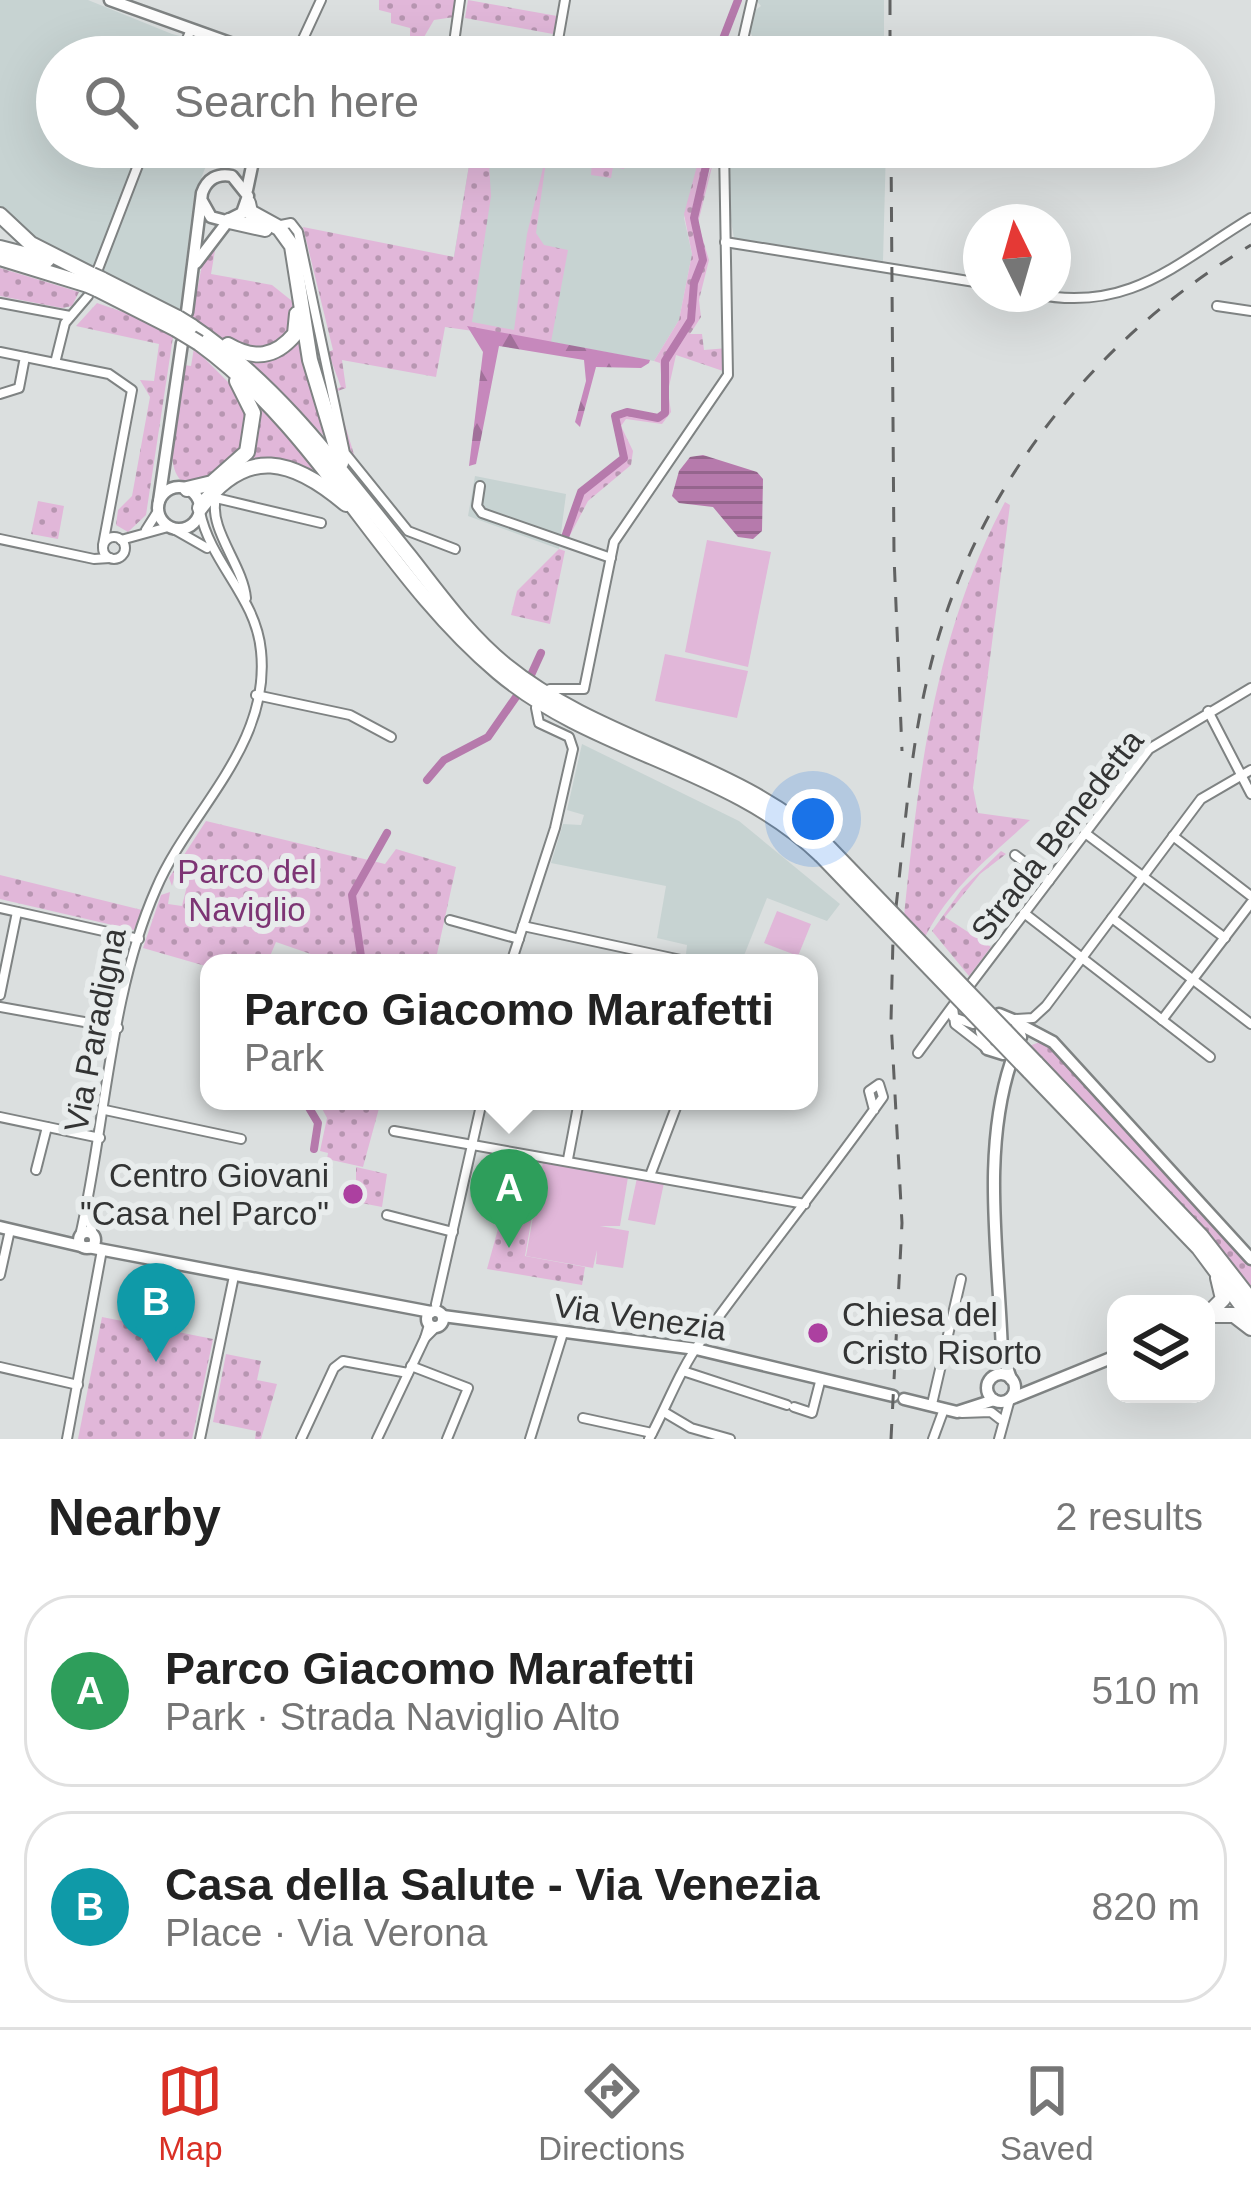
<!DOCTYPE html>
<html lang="en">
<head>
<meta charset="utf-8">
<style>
	:root { --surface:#fff; --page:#f2f2f2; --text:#222; --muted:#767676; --line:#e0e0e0; --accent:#d93025 }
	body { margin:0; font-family:Helvetica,sans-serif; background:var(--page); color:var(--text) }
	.controls { position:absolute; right:36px; bottom:36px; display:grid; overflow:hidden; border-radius:24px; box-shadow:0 12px 48px #0002 }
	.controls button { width:108px; height:108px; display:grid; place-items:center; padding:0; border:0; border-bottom:3px solid var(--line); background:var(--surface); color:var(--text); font:60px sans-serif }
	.compass { position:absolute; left:963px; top:204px; width:108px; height:108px; border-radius:50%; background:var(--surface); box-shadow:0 12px 48px #0002; rotate:355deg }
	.you { position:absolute; left:813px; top:819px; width:42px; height:42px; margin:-30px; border:9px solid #fff; border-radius:50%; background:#1a73e8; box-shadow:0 0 0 18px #1a73e833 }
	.badge { display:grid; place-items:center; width:78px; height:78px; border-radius:50%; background:var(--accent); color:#fff; font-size:39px; font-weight:700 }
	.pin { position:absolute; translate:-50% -99px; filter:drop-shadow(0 3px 6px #0008) }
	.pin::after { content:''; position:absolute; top:63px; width:42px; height:36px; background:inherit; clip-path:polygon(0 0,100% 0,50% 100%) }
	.popup { position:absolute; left:200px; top:954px; width:618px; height:156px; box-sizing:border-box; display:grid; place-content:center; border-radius:24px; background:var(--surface); filter:drop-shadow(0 3px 9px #0005); font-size:39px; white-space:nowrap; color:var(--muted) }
	.popup b { font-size:45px; color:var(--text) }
	.popup::after { content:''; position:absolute; left:50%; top:100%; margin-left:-24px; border:24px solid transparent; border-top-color:var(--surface) }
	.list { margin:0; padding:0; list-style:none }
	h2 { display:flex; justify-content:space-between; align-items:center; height:156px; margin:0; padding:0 48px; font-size:51px }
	h2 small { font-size:39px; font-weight:400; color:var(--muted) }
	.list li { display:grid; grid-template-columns:78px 1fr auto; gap:36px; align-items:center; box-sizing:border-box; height:192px; margin:0 24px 24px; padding:0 24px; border:3px solid var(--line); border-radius:48px }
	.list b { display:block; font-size:45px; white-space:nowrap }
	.list p { margin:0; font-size:39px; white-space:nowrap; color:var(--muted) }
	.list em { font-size:39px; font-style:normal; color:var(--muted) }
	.icon { flex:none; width:66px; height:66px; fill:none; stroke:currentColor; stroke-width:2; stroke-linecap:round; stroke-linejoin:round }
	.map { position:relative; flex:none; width:1251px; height:1439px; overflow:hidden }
	.search { position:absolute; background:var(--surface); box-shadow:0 12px 48px #0002; left:36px; right:36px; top:36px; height:132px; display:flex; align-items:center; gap:30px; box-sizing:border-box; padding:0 42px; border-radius:66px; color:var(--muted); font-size:45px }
	.sheet { height:588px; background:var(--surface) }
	nav { display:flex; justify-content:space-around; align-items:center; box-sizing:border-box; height:168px; border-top:3px solid var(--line); background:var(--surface); font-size:33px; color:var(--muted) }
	nav a { display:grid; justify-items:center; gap:6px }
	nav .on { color:var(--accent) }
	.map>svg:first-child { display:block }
	.built { fill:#c7d3d2 }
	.grass { fill:url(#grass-dots) }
	.forest { fill:url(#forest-firs) }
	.garden { fill:#e1b7d9 }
	.water { fill:url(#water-rules) }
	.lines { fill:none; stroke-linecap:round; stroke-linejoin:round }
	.canal { stroke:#b67aac; stroke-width:8 }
	.minor-casing { stroke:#7f8383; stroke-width:12 }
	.tertiary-casing { stroke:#7f8383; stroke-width:15 }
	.trunk-casing { stroke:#7f8383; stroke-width:18 }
	.minor { stroke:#fff; stroke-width:8 }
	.tertiary { stroke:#fff; stroke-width:10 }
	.trunk { stroke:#fff; stroke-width:14 }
	.rail { stroke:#616262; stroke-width:3; stroke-dasharray:15 15; stroke-linecap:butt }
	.trunk-bridge-casing { stroke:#7f8383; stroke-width:18; stroke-linecap:butt }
	.trunk-bridge { stroke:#fff; stroke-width:14 }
	.poi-dot { fill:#ac40a0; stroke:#e8ecec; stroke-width:4.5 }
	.labels { text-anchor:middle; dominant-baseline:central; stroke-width:12; stroke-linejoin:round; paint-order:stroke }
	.street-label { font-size:33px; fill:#333434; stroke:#e8ecec }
	.park-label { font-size:33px; fill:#7d3474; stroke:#e8ecec }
	.poi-label { font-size:33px; fill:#333434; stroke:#e8ecec; text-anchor:end }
</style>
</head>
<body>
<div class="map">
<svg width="1251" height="1439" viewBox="0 0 1251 1439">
	<defs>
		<pattern id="grass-dots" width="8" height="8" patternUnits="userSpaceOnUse" patternTransform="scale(3)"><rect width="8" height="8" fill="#e1b7d9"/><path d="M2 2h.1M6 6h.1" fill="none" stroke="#b796b1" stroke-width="1.8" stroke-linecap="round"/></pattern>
		<pattern id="forest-firs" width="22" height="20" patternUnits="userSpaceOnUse" patternTransform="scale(3)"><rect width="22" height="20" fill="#c688bc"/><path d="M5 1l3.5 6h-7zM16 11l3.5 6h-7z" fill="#a1709a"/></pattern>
		<pattern id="water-rules" width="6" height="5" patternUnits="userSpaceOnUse" patternTransform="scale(3)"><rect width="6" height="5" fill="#b67aac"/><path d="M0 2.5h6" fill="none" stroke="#95658d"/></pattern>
	</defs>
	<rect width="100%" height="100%" fill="#dbdfdf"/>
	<g class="built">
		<polygon points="0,0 88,0 172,34 237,50 236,57 57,57 57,147 214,147 194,195 180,309 45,247 0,210"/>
		<polygon points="756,0 884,0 884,57 744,57 748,40 755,41 750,32 754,11 761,6"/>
		<polygon points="472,147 613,147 700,163 684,218 692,254 679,320 654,361 443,322"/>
		<polygon points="729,147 886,147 883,261 734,238 725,187"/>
		<polygon points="475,476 566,494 559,549 468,516"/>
		<polygon points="582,744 739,821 840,904 827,921 767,898 741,963 686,954 687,945 657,938 666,886 551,863 563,824 581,825 584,815 567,810"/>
	</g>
	<g class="grass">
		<polygon points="379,0 457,0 454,17 434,20 424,37 410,36 410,28 391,23 391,13 379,10"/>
		<polygon points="468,0 557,16 553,34 465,18"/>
		<polygon points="472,147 488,147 491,196 472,322 514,330 527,234 548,147 536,233 544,245 568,250 551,342 445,327 436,377 342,360 346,388 335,392 356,461 350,458 333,390 341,387 328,352 333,350 303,227 454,257"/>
		<polygon points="593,147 628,150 624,169 613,167 611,178 591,175"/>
		<polygon points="701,151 707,153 691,219 701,258 691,282 690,317 662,362 663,398 660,363 654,361 679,320 692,254 684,214"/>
		<polygon points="715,154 719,162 713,163 698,223 709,260 699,300 701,317 690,334 702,334 704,350 728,348 723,371 676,355 668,391 671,412 662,424 626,419 621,426 633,451 631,465 588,501 567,541 582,494 627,458 616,419 626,414 657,421 667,413 666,363 695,317 697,282 706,257 696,216"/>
		<polygon points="217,239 211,274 272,285 292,301 293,331 265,353 229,343 192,317 202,265"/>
		<polygon points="0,268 79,292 72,306 62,308 0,296"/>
		<polygon points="97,303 149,321 173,337 146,515 128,532 116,525 118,510 132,496 150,397 140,380 154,381 159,344 76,326"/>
		<polygon points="302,339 327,439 248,359"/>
		<path d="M194,348L246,400V446C236,456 223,474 210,480C147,509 180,389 184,365L191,366Z"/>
		<polygon points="256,402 318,473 282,459 245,463"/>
		<polygon points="38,501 64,506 58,539 31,534"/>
		<path d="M1005,502L1010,505L973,788L978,813L1030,820C992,855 951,886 925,937L904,916C919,770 935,634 1005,502Z"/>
		<polygon points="559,549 565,551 550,624 511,615 517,591"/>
		<polygon points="206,821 385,864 396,849 456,867 435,963 325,963 325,959 276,942 267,963 209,967 143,948 161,895 170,892 168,904 182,906 189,878 175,874 172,886 169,878"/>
		<polygon points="1001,851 1006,854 980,874 945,917 991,947 969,976 932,931 962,889"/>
		<polygon points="0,875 142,910 134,930 0,899"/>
		<polygon points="1040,1042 1050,1045 1251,1266 1251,1286 1204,1229 1029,1046"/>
		<polygon points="318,1101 381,1101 363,1167 327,1159 328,1153 320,1151 327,1118"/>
		<polygon points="356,1167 387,1174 382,1207 356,1202"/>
		<polygon points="514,1201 534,1205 525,1256 585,1267 582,1285 487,1269 504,1207 512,1208"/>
		<polygon points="102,1317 213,1339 192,1439 78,1439"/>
		<polygon points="226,1354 261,1361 257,1380 277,1384 261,1439 255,1439 256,1431 213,1422"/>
	</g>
	<polygon class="forest" points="467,326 650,360 649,363 641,368 596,367 580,427 575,422 586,381 584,360 499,346 476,464 469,466 483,352"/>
	<g class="garden">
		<polygon points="707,540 771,552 748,667 685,652"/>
		<polygon points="665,654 748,671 737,718 655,701"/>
		<polygon points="777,911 811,924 798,956 764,943"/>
		<polygon points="543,1162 628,1177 620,1226 600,1226 629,1231 623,1268 596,1264 597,1250 593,1268 526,1256"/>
		<polygon points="637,1178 664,1183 655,1225 628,1220"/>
	</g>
	<polygon class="water" points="703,455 757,472 763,479 762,531 753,539 738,537 713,507 679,503 672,496 679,471 690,457"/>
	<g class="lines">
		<g class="canal">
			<polyline points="716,57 738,0"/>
			<polyline points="564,540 581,492 624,458 615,416 627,412 658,418 665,413 665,361 691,320 694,283 703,260 694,218 709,153"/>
			<polyline points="531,675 541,653"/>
			<polyline points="427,780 444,760 488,737 516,697"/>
			<polyline points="362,963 352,895 387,833"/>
			<polyline points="305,1101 318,1123 314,1149"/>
		</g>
		<defs>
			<g id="minor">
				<polyline points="296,54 321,0"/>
				<polyline points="180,57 191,29"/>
				<polyline points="452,57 460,0"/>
				<polyline points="555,57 565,0"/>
				<polyline points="739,57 752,0"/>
				<polyline points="696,147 724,152"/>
				<polyline points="276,226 291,223 298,232 345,453 408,531 455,549"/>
				<polyline points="725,242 981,283"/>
				<polyline points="98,269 145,147"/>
				<path d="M1035,294C1129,313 1175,264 1251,218"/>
				<polyline points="0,303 70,316"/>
				<polyline points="1217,306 1251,311"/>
				<polyline points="0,352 109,374 132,390 103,545"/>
				<polyline points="55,363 65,323 88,296"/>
				<polyline points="0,394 19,388 25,357"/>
				<polyline points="480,486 477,506 482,513 611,558"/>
				<polyline points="172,528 207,548"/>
				<polyline points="146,530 158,511"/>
				<circle cx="114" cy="548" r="11"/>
				<polyline points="0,539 94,559 110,558"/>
				<polyline points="121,540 168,527"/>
				<path d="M246,598C243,565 208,529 216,498L321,523"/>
				<polyline points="550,689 584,689 614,542 728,375 724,147"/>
				<polyline points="256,695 350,715 391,737"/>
				<polyline points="1208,711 1251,794"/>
				<polyline points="1085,833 1225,938"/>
				<polyline points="1173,836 1251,896"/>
				<polyline points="1015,855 1049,881"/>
				<polyline points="0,908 139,939"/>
				<polyline points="1024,913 1210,1057"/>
				<polyline points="1112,918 1251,1024"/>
				<polyline points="450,920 519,939"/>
				<polyline points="523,926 695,963"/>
				<polyline points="511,963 555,828 573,749 569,737 539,723 536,708"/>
				<polyline points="970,985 1149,749 1251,688"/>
				<polyline points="0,995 17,912"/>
				<polyline points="0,1007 118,1028"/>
				<polyline points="953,1007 955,1024 986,1048"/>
				<polyline points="953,1017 973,1024"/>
				<polyline points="1015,1019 1033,1018 1046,1006 1201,799 1251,770"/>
				<polyline points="1162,1020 1251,903"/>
				<polyline points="918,1053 954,1004"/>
				<polyline points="105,1110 241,1139"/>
				<polyline points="0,1117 100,1138"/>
				<polyline points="394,1131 805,1204"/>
				<polyline points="568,1159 579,1101"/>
				<polyline points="36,1170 47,1127"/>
				<polyline points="651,1173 678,1102"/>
				<polyline points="87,1214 93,1234"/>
				<polyline points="387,1215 453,1232"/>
				<path d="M80,1236C106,1123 109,996 156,889C189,811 271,746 261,651C256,597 211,564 200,512"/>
				<polyline points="0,1275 10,1230"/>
				<polyline points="436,1304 482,1101"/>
				<polyline points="429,1325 425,1338 435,1328"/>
				<polyline points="411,1366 468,1388 447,1439"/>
				<polyline points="0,1367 78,1385"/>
				<polyline points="686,1372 787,1405"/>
				<polyline points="932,1404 961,1279"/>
				<polyline points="794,1407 812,1413 821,1378"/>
				<polyline points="664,1412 691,1428 730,1439"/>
				<polyline points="962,1413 991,1412 1000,1419"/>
				<polyline points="583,1418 652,1433"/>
				<polyline points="67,1439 102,1250"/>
				<polyline points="200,1439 234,1276"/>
				<polyline points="301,1439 334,1368 343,1361 408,1373"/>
				<polyline points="377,1439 425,1338"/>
				<polyline points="530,1439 563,1333"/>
				<path d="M649,1439C666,1408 680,1369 701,1341C760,1259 824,1180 883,1097L879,1084L869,1091L874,1110"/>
				<polyline points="933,1439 944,1409"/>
				<polyline points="999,1439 1010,1399"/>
			</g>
			<g id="tertiary">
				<polyline points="110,0 269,57"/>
				<polyline points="258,49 290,47 297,57"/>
				<polyline points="247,190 256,147"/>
				<polyline points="196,263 228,221"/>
				<path d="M187,312L202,193C207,179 217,173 232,176L248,196L242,213L226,221L211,217L202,201"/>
				<circle cx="179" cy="508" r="21"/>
				<polyline points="159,501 182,343"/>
				<polyline points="999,1014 1016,1021 1021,1037"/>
				<polyline points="1017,1023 1053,1042 1251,1259"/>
				<polyline points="981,1031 987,1049 1003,1054"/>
				<path d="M1011,1062C981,1153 999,1257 1002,1353L1011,1379"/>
				<polyline points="0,1227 85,1247"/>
				<circle cx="87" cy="1240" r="8"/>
				<polyline points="88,1247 431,1312"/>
				<circle cx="435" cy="1319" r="8"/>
				<polyline points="443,1316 696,1349 893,1396"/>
				<circle cx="1001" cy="1388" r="14"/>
				<polyline points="904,1399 957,1412 994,1400"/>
				<polyline points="1010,1399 1116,1356"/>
			</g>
			<g id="trunk">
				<polyline points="248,203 250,212 279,228 292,246 310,360 341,463"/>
				<polyline points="0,215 31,244 92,275"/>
				<polyline points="229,221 265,229"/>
				<polyline points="0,248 47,260"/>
				<polyline points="0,258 88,285"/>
				<polyline points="101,279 178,318"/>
				<polyline points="97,289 176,329"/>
				<path d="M191,326C280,386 342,473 409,556C439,594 467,634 505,665C602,744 736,761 829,848"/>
				<path d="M199,343C322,432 384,576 498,672C594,753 730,767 821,855"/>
				<path d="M228,345C254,360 275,358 295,334L297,314"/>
				<polyline points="187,489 212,483 247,452 253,413 237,381"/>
				<path d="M200,508C247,445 293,459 346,504"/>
				<polyline points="1036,1063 1201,1236 1251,1300"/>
				<polyline points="1029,1071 1199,1248 1251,1318"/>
				<polyline points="1211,1315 1234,1315 1251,1328"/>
				<polyline points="1206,1316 1223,1299 1218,1278"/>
			</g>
		</defs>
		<use href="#minor" class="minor-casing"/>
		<use href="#tertiary" class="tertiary-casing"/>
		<use href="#trunk" class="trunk-casing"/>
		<use href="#minor" class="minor"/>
		<use href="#tertiary" class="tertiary"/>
		<use href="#trunk" class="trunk"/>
		<g class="rail">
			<polyline points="890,0 890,57"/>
			<polyline points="891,147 894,556 902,751"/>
			<path d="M896,907C905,829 910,749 929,672C973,490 1092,340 1251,245"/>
			<polyline points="891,1439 902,1223 891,1021 893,939"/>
		</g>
		<defs>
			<g id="trunk-bridge">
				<polyline points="92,275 101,279"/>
				<polyline points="88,285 97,289"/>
				<polyline points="178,318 191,326"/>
				<polyline points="176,329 199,343"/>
				<polyline points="829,848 1036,1063"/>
				<polyline points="821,855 1029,1071"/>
			</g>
		</defs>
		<use href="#trunk-bridge" class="trunk-bridge-casing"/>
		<use href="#trunk-bridge" class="trunk-bridge"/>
	</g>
	<g class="poi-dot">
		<circle cx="353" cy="1194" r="12"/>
		<circle cx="818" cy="1333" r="12"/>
	</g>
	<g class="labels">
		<g class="street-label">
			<text transform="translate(1057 835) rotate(-52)">Strada Benedetta</text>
			<text transform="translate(95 1030) rotate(-79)">Via Paradigna</text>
			<text transform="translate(640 1317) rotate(8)">Via Venezia</text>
		</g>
		<g class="park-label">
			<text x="247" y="871">Parco del<tspan x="247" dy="38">Naviglio</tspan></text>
		</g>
		<g class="poi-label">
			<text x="329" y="1175">Centro Giovani<tspan x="329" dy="38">"Casa nel Parco"</tspan></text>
			<text x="842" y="1314" text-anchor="start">Chiesa del<tspan x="842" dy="38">Cristo Risorto</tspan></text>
		</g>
	</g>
</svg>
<div class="controls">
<button><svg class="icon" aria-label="layers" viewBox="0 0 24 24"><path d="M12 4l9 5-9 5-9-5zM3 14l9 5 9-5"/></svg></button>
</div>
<svg class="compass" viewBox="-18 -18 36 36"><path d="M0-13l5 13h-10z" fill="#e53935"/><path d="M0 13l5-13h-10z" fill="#767676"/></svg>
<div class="you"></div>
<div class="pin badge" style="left:509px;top:1248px;background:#2e9e5b">A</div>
<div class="popup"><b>Parco Giacomo Marafetti</b>Park</div>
<div class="pin badge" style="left:156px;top:1362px;background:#0f9aa8">B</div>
<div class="search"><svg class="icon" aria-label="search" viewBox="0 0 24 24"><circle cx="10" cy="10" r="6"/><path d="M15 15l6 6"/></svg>Search here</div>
</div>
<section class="sheet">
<h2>Nearby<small>2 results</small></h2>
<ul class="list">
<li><span class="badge" style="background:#2e9e5b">A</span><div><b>Parco Giacomo Marafetti</b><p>Park · Strada Naviglio Alto</p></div><em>510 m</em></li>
<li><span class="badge" style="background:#0f9aa8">B</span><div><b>Casa della Salute - Via Venezia</b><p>Place · Via Verona</p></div><em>820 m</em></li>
</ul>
</section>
<nav>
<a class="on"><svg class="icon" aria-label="map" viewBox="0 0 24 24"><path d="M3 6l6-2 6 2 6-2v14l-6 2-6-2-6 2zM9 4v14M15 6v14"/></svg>Map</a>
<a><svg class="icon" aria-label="directions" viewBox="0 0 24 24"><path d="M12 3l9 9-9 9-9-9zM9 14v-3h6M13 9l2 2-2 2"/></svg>Directions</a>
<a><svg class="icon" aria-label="saved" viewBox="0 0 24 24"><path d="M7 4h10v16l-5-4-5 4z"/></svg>Saved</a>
</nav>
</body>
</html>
